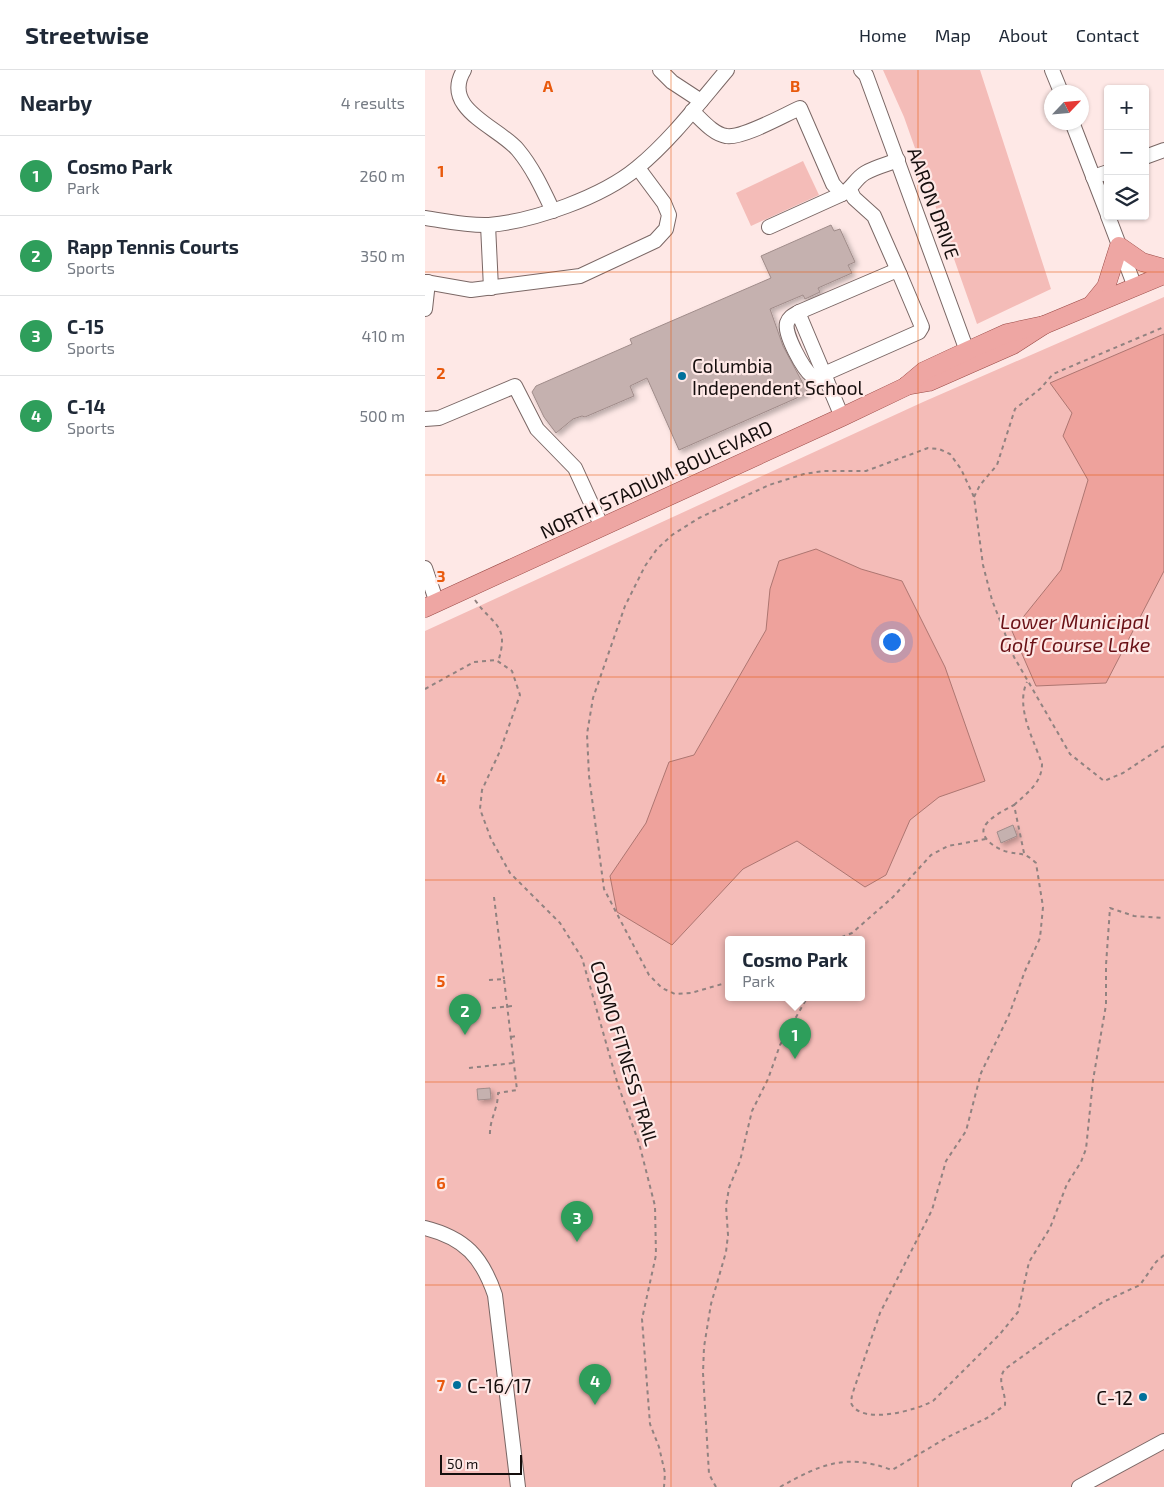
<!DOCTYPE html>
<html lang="en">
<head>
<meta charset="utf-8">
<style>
	:root { --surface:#fff; --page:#f2f2f3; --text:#1f2937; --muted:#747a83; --line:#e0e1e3; --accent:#7c3aed }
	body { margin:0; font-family:"Exo 2",sans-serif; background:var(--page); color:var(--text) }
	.controls { position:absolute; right:15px; top:15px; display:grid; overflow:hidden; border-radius:5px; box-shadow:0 1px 4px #0004 }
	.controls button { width:45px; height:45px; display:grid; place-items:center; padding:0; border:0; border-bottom:1px solid var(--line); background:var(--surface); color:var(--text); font:25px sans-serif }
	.compass { position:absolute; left:619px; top:15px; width:45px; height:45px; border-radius:50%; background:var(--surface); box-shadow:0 1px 4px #0004; rotate:64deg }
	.scale { position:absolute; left:15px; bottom:12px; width:82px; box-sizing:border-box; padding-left:5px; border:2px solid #150e0d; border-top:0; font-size:14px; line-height:18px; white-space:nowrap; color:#150e0d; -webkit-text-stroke:4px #fee8e6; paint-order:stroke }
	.you { position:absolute; left:466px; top:571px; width:18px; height:18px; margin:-12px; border:4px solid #fff; border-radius:50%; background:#1a73e8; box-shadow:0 0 0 8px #1a73e833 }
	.badge { display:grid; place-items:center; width:32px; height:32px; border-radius:50%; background:var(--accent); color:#fff; font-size:16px; font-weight:700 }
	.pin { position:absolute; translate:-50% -41px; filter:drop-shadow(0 1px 2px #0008) }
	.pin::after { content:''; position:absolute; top:26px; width:18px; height:15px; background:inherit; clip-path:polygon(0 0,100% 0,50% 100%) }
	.popup { position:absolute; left:300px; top:866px; width:140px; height:65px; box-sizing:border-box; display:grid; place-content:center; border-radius:5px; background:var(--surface); filter:drop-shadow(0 1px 4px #0005); font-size:16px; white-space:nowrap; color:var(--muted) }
	.popup b { font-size:19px; color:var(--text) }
	.popup::after { content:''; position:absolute; left:50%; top:100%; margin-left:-10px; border:10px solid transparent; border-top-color:var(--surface) }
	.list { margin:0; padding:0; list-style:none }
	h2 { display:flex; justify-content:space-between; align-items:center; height:65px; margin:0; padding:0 20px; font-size:21px }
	h2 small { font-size:16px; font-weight:400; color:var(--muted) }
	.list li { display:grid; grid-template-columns:32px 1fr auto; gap:15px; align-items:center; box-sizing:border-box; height:80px; padding:0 20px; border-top:1px solid var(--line) }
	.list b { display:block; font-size:19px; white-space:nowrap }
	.list p { margin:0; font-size:16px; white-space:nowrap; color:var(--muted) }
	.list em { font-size:16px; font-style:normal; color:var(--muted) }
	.icon { flex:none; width:28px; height:28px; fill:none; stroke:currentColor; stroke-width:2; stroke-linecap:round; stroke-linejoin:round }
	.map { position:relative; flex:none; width:739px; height:1417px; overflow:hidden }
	header { display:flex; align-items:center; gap:30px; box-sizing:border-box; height:70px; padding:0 25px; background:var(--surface); border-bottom:1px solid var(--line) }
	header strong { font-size:24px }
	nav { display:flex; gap:28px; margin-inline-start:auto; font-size:18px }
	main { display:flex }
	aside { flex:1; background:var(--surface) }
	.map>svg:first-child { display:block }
	.green { fill:#f4bcb8; fill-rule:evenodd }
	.water { fill:#eea29c; stroke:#ad7671 }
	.building { fill:#c5b1af; stroke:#a08c8a; filter:url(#shadow) }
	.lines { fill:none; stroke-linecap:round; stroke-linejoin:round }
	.minor-casing { stroke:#7a6765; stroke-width:16 }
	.major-casing { stroke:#9a4a46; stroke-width:19 }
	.path { stroke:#918280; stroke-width:2; stroke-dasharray:4 4; stroke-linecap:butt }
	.minor { stroke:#fff; stroke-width:14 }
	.major { stroke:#eea6a3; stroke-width:18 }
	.grid { fill:none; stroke:#e8590c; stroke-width:1; stroke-opacity:0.55 }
	.poi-dot { fill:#00709b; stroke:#fee8e6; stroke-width:2 }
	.labels { text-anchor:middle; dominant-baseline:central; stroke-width:4.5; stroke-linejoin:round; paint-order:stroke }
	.street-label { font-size:19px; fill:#150e0d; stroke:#fee8e6 }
	.poi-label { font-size:19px; fill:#150e0d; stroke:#fee8e6; text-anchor:start }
	.water-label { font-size:20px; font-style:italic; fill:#6a1116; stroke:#fee8e6 }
	.grid-label { font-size:16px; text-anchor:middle; font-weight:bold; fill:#e8590c; stroke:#fee8e6; stroke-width:4.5; stroke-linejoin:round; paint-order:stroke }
</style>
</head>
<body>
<header>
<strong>Streetwise</strong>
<nav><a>Home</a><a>Map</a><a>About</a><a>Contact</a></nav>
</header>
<main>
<aside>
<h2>Nearby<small>4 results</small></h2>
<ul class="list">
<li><span class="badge" style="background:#2e9e5b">1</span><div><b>Cosmo Park</b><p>Park</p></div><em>260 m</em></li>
<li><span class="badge" style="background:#2e9e5b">2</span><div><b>Rapp Tennis Courts</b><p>Sports</p></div><em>350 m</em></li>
<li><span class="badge" style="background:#2e9e5b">3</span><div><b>C-15</b><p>Sports</p></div><em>410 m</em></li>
<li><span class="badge" style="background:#2e9e5b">4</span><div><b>C-14</b><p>Sports</p></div><em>500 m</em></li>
</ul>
</aside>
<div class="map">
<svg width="739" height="1417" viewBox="0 0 739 1417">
	<defs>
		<filter id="shadow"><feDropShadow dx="3" dy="3" stdDeviation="2.5" flood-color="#0004"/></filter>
	</defs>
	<rect width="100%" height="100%" fill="#fee8e6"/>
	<g class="green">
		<polygon points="458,0 555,0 626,219 552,254 479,47"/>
		<polygon points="378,91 394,125 326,156 311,123"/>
		<path d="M739,227V1417H0V561L498,332ZM304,870H436V928H304Z"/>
	</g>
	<g class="water">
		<polygon points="739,264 739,501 681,613 611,616 587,561 636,500 663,410 638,366 647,343 625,313"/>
		<polygon points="391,479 436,499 477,511 520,597 560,711 514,727 485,750 461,805 440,817 372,771 318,799 247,875 192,842 185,806 221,753 244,692 269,685 341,560 345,519 354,491"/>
	</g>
	<g class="building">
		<polygon points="406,155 409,161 415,159 430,192 423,195 427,203 393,218 395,222 380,229 378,225 345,239 358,276 383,323 254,380 222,308 205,316 209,326 160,347 157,346 148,349 131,363 119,347 107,322 111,316 207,274 205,269 346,208 336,186"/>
		<polygon points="588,755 592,766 576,773 572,762"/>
		<polygon points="65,1018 66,1029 53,1030 52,1019"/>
	</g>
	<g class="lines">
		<defs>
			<g id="minor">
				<path d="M39,0C15,39 74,57 93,80C108,98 118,120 128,141"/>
				<polyline points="235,0 247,12 276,31"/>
				<polyline points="436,0 441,5 542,281"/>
				<polyline points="627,0 636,22"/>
				<path d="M267,41C277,50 288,64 301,66C317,69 359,45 375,38L408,114L417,124C427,119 430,109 440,103C450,97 463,94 473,90"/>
				<polyline points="647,52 683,145"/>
				<polyline points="720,87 739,80"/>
				<polyline points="668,107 683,102"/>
				<polyline points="425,120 429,128 449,146 475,205"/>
				<polyline points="683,146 710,217"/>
				<path d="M0,148C21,151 43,156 64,155C109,151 177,127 212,98C246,70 274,33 302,0"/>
				<polyline points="63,155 66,218"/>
				<polyline points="344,157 417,124"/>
				<polyline points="0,212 46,220 155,206 230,171 241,159 244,145 239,133 213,98"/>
				<polyline points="0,239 3,212"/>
				<path d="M374,242C369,245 364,247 362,253C359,264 378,299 387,306C391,308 398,310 402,312"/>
				<polyline points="399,304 494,262 497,257 475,205 470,201 374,242 375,247 399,304 417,347"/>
				<polyline points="0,349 14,348 90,316 112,359 150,398 177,457"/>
				<polyline points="0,498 12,533"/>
				<path d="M0,1158C40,1168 57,1187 70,1225L93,1417"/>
				<polyline points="654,1417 739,1371"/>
			</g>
			<g id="major">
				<polyline points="668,233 681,217 694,176 717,192 739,198"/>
				<polyline points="481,316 504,312 588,275 619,255 739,205"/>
				<polyline points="0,538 417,347 480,317 499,301 542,281 582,263 619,255"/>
			</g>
		</defs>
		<use href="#minor" class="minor-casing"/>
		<use href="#major" class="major-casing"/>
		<g class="path">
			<polyline points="549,427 555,415 572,395 590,339 616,318 628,304 739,257"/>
			<path d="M50,530C68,556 85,554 73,592"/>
			<polyline points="0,619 49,592 71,590 87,601 95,625 75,681 57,720 55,739 66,769 85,803 135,853 157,888 193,1015 214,1073 230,1136 231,1185 217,1249 225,1354 234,1377 240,1403 239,1417"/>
			<path d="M589,735C602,723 617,713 617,694C609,670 590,637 602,612"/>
			<path d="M599,783L589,735C580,740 569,745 562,753C550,766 571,779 583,782C596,785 600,782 611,793L618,837L615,868L600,901L584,945L556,1003L541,1061L521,1091L507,1140L455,1243L427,1325L426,1333C436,1356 492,1340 508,1331L575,1264L593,1242L604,1192L625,1158L642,1114L656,1092L661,1079L668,1010L681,935V895L685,838L709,846L739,848"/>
			<polyline points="69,827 79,909"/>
			<polyline points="409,870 427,863 468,827 506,785 523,776 561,769"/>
			<polyline points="420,870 425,864"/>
			<path d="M64,910L79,909L92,1020L73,1023C73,1040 64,1049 65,1067"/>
			<polyline points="304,912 266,923 250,924 237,918 224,905 179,819 164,706 162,664 168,628 200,536 220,496 232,479 247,465 274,448 344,415 379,404 398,401 441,401 503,378 514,379 525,384 536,399 549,427 558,495 567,530 589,587 645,684 679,711 698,703 739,676"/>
			<polyline points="67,938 88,936"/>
			<polyline points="86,967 91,966"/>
			<polyline points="44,998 88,993"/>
			<polyline points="291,1417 284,1404 278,1303 279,1277 286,1234 301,1182 303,1165 301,1136 304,1118 315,1091 327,1041 343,1009 355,975 382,928"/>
			<path d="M355,1417C396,1394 421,1383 467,1400L523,1367L562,1348L580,1335C581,1321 571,1311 580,1299L634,1260L678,1232L715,1215L731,1192L739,1185"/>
		</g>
		<use href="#minor" class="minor"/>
		<use href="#major" class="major"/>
	</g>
	<path class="grid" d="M246,0V1417M493,0V1417M0,202H739M0,405H739M0,607H739M0,810H739M0,1012H739M0,1215H739"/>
	<g class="poi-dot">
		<circle cx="257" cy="306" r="5"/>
		<circle cx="32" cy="1315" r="5"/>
		<circle cx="718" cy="1327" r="5"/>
	</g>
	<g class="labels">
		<g class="street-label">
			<text transform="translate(509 133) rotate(70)">AARON DRIVE</text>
			<text transform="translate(231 409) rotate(-25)">NORTH STADIUM BOULEVARD</text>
			<text transform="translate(200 983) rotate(73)">COSMO FITNESS TRAIL</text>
		</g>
		<g class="poi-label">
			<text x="267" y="295">Columbia<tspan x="267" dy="22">Independent School</tspan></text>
			<text x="42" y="1315">C-16/17</text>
			<text x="708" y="1327" text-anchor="end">C-12</text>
		</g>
		<g class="water-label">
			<text x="650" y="551">Lower Municipal<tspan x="650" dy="23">Golf Course Lake</tspan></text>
		</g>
	</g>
	<g class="grid-label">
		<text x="123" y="22">A</text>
		<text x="370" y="22">B</text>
		<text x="16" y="107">1</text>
		<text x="16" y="309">2</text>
		<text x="16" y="512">3</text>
		<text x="16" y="714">4</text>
		<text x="16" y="917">5</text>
		<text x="16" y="1119">6</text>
		<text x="16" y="1321">7</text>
	</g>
</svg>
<div class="controls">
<button>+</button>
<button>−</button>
<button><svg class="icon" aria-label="layers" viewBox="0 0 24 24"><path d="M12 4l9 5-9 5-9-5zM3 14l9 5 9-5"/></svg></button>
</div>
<svg class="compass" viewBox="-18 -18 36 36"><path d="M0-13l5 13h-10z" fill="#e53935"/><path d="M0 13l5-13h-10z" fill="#747a83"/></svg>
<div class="scale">50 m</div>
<div class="you"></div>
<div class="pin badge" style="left:370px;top:989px;background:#2e9e5b">1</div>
<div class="popup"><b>Cosmo Park</b>Park</div>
<div class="pin badge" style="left:40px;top:965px;background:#2e9e5b">2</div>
<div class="pin badge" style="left:152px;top:1172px;background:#2e9e5b">3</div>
<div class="pin badge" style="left:170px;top:1335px;background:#2e9e5b">4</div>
</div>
</main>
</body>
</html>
